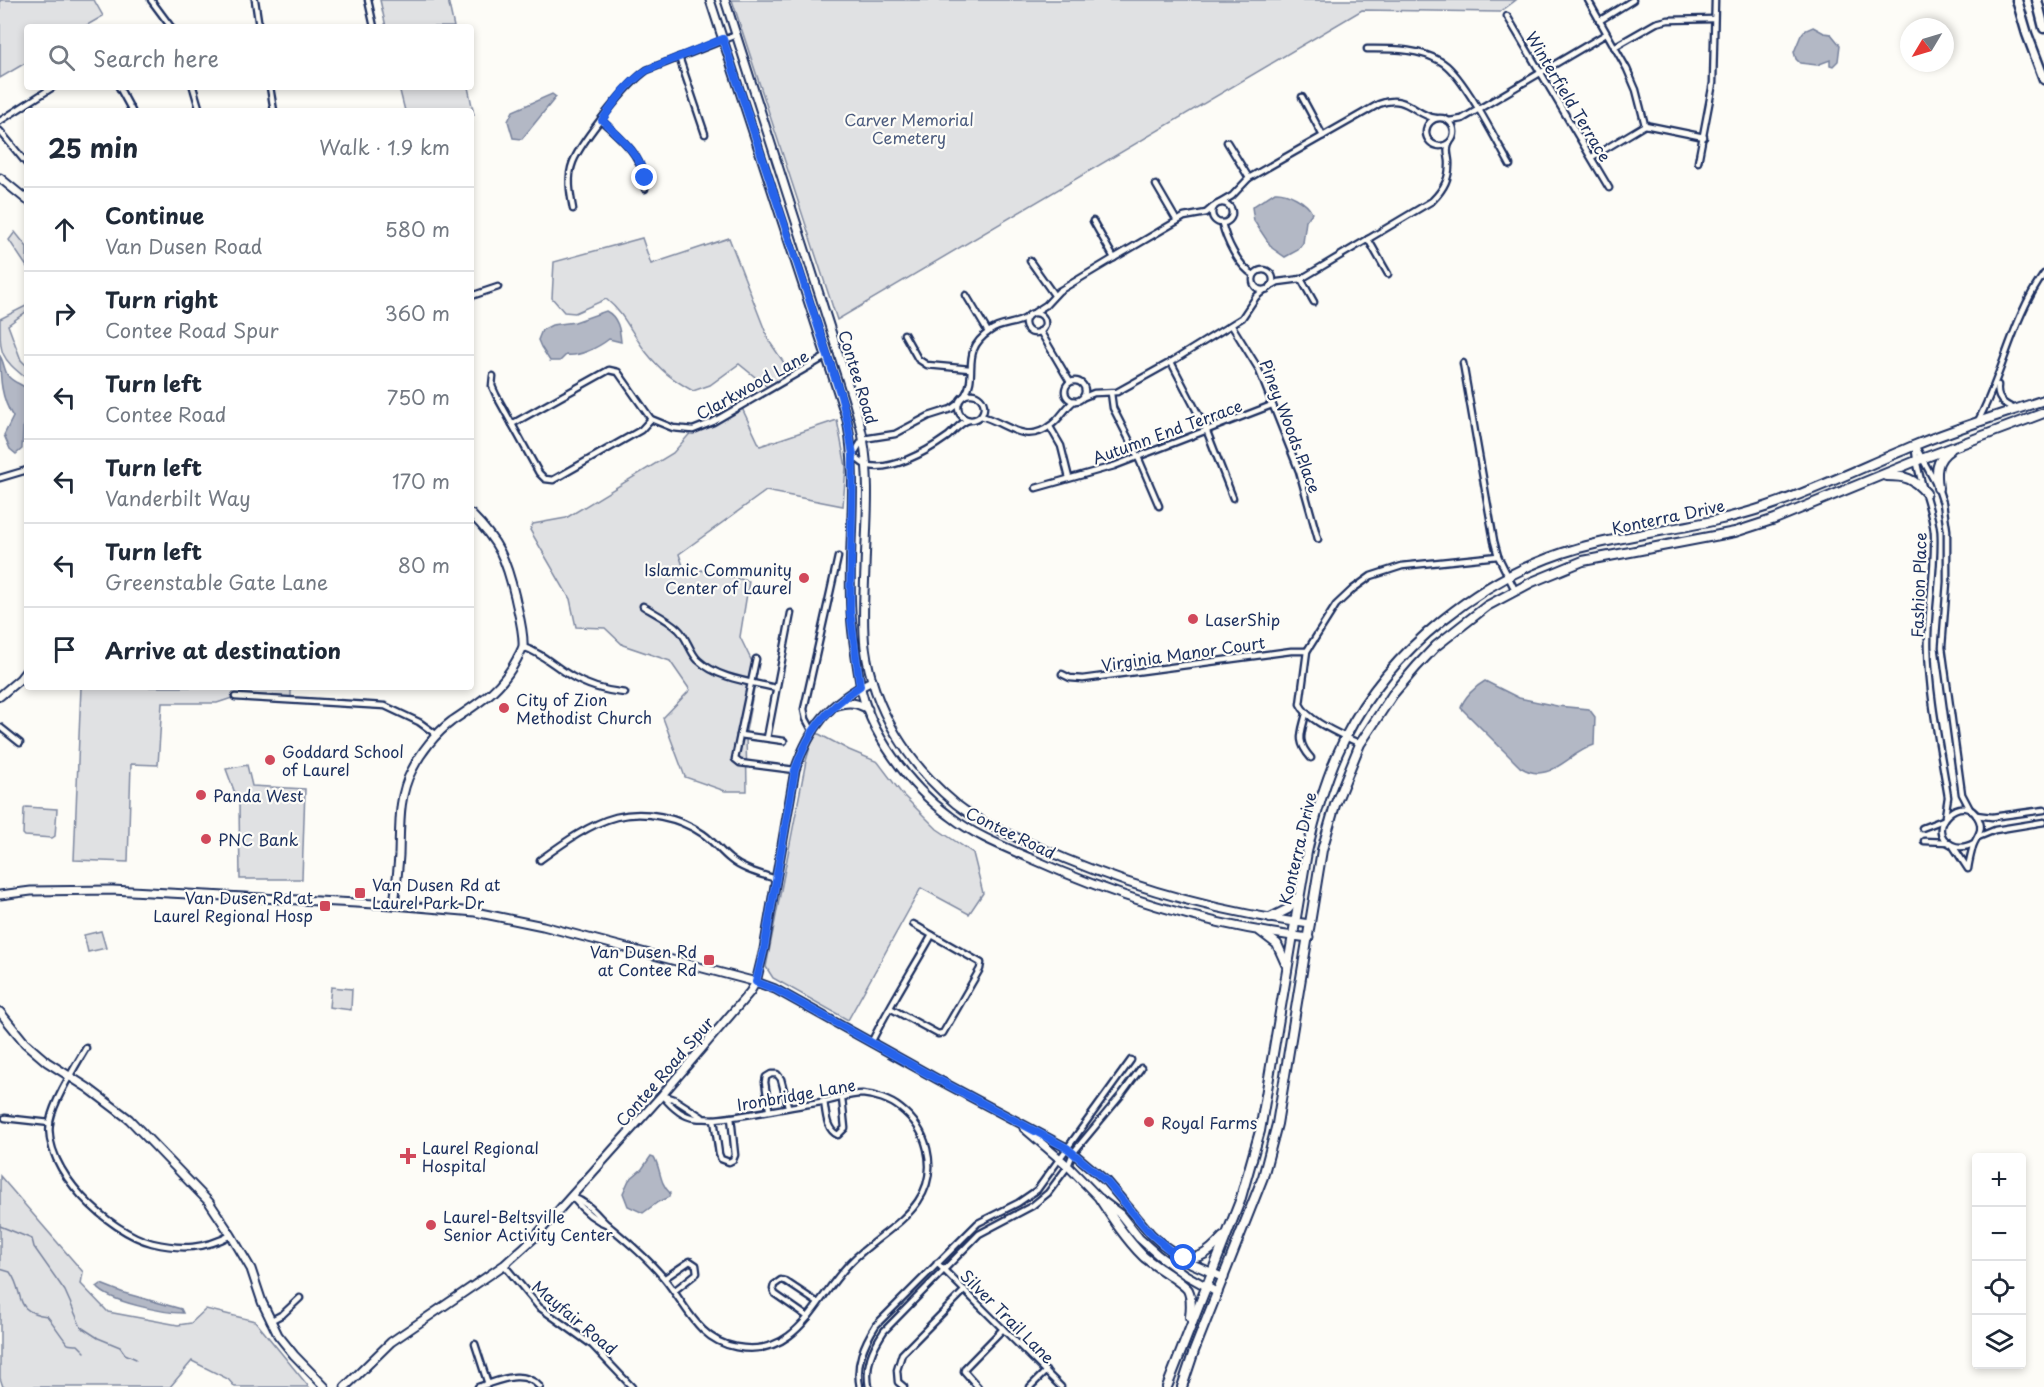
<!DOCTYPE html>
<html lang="en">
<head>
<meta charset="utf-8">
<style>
	:root { --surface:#fff; --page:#f2f2f3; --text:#1f2937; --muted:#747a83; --line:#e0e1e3 }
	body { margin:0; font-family:"Playpen Sans",sans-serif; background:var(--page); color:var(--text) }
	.controls { position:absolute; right:18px; bottom:18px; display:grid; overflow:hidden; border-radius:6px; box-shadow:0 3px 9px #0003 }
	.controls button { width:54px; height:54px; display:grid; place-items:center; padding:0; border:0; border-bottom:2px solid var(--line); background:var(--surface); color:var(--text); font:30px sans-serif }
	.compass { position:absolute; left:1900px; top:18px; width:54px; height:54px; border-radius:50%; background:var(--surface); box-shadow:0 3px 9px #0003; rotate:232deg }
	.stop { position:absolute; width:18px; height:18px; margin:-14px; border:4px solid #2563eb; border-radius:50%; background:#fff }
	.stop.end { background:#2563eb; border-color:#fff; box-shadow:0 2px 6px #0008 }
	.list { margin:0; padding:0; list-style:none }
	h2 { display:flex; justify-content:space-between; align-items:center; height:78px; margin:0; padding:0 24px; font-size:26px }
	h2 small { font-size:20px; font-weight:400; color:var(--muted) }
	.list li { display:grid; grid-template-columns:39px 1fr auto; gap:18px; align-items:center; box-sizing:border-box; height:84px; padding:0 24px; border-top:2px solid var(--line) }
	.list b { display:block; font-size:22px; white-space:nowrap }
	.list p { margin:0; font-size:20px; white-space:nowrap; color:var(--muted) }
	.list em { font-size:20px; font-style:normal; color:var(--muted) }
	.icon { flex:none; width:33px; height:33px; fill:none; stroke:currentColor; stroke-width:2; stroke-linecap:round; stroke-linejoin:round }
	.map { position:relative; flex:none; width:2044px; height:1387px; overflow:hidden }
	.search { position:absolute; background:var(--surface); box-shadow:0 3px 9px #0003; left:24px; top:24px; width:450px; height:66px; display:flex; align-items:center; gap:15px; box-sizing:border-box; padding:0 21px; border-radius:6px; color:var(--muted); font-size:22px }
	.panel { position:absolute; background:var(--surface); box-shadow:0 3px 9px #0003; left:24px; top:108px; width:450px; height:582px; border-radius:6px }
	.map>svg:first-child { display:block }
	.green { fill:#e0e1e3; stroke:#7e88a0; stroke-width:1.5 }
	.water { fill:#b3b8c5; stroke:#76819c; stroke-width:1.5 }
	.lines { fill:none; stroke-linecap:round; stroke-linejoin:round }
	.stream { stroke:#76819c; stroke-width:1.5 }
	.street-casing { stroke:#1b2f5e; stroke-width:9 }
	.secondary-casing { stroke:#1b2f5e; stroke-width:11 }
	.primary-casing { stroke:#1b2f5e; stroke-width:12 }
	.highway-casing { stroke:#1b2f5e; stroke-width:13 }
	.street { stroke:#fdfcf7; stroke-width:4.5 }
	.secondary { stroke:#fdfcf7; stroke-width:7 }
	.primary { stroke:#fdfcf7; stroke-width:8 }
	.highway { stroke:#fdfcf7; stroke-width:8 }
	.route { stroke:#2563eb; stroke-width:8 }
	.poi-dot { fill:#d1495b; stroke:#fdfcf7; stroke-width:2 }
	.labels { text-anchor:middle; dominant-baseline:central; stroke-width:4.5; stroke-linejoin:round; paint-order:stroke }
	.street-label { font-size:16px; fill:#1b2f5e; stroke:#fdfcf7 }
	.park-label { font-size:16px; fill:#4c5c7f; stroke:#fdfcf7 }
	.poi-label { font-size:16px; fill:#1b2f5e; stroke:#fdfcf7; text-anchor:start }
</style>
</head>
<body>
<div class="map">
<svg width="2044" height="1387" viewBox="0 0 2044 1387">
	<rect width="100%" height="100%" fill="#fdfcf7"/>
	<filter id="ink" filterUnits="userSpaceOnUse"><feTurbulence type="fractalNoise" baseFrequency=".0167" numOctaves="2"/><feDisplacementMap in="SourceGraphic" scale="12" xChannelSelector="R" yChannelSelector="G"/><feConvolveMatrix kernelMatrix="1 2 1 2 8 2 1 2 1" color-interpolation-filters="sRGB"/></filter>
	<g filter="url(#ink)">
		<g class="green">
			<polygon points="0,0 94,0 103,16 84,27 27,27 27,62 0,78"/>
			<polygon points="380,0 448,0 454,27 386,27"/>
			<polygon points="732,0 1516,0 1500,12 1362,10 837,320"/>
			<polygon points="399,87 468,87 474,115 471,115 471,111 405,111"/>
			<polygon points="15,232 27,247 27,267 9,240"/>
			<path d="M642,238L651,264L729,238L769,341L793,376L770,389L739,364L710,385L693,391C672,379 661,371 646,352C631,333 625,314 606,299L575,313L564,312L552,298L554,262Z"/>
			<path d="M27,301V311L8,325L21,360L27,366V379C0,357 0,355 0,319L26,306Z"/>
			<polygon points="741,406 760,446 837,420 846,467 843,506 766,491 679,554 683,566 749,581 740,637 757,672 746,731 747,791 725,791 685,777 663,718 690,690 670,661 623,645 605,628 576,627 570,599 530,530 533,524 566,518 673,453 693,430"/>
			<polygon points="81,687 291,687 291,700 235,697 217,703 162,703 158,765 131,764 128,862 74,860"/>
			<polygon points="817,733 849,750 878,762 902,794 937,829 973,853 983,893 969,914 921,888 848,1020 773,978 766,967 806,761 810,747"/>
			<polygon points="247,765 252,786 305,789 302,879 240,879 239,804 226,769"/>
			<polygon points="26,807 57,809 55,836 52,838 25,836 23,834 24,809"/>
			<polygon points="101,931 106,948 88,952 84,935"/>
			<polygon points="331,987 352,989 351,1010 329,1007"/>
			<polygon points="0,1176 83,1272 81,1284 108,1312 178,1325 191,1323 206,1309 255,1321 309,1387 235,1387 228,1379 192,1361 170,1387 3,1387 0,1378"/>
		</g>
		<g class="water">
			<polygon points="1813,27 1824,33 1831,34 1840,45 1838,61 1833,66 1830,65 1830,60 1817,65 1800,63 1796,59 1794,52 1801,35 1804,31"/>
			<polygon points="552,94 556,97 522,139 513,138 508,121 513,111"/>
			<path d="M1275,192C1287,191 1307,202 1312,213L1306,221L1303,243L1298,250L1285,257L1272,248L1254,221L1252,207Z"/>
			<path d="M606,311C618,317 620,330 621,342L609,339C599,347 579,357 566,355L560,361H550L541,347L538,340L542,330L552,325L575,322Z"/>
			<path d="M0,356C5,364 4,373 10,378C15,383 22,384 27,389V421L23,428L22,449L16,454L10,449L4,435L13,417C1,398 0,379 0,356Z"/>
			<path d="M1485,681L1519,698L1557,706L1589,709L1595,717L1594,745C1566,754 1550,786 1520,767L1461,708C1463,698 1476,686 1485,681Z"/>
			<path d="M651,1156L654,1157C661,1169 659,1183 670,1193L669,1197L658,1202L643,1213L628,1206L623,1193L629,1180L642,1169Z"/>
			<path d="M101,1284L124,1293L181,1309L183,1313C164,1313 109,1302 97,1287Z"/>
		</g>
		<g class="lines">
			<g class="stream">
				<polyline points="0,1226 32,1239 34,1247 65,1291 81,1327 98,1338 120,1347 125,1354 136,1359"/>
				<path d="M0,1269L10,1272C26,1294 11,1311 47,1316C51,1320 66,1343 68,1344C71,1345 75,1345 78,1345L85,1352"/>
			</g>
			<defs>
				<g id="street">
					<polyline points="151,0 171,27"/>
					<polyline points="255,0 259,27"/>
					<polyline points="368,0 374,27"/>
					<polyline points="1588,0 1627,69 1636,90 1645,125"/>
					<polyline points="1507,16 1609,188"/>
					<polyline points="1599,21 1633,0"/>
					<polyline points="1614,47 1656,23 1668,20 1714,19"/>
					<path d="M1367,49C1392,49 1418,48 1440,61C1462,72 1496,141 1510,165"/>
					<polyline points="679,57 705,134"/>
					<polyline points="119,87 132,111"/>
					<polyline points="193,87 200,111"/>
					<polyline points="270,87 274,111"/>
					<polyline points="1302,97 1323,136"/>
					<circle cx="1440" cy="132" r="14"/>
					<path d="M601,120C624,142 644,155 645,189"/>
					<polyline points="0,121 53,87"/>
					<polyline points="1449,121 1462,119 1606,34"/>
					<polyline points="0,131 27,164"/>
					<polyline points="1227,142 1249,178"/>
					<polyline points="1592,157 1645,125 1704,137"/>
					<polyline points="1698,162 1713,83 1715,0"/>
					<polyline points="1156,185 1177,221"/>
					<circle cx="1222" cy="213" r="10"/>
					<path d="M1220,203L1232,196L1249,178L1379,104C1408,93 1414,116 1436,118"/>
					<path d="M573,209C570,193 567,177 573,162C582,140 628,83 647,70L736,35"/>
					<polyline points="1093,221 1114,258"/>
					<path d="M1222,223C1226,240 1238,266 1254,275"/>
					<polyline points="1368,239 1388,274"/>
					<polyline points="1030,261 1054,295"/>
					<circle cx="1263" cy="280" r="10"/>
					<polyline points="1301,279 1314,302"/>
					<path d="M1271,286L1278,282L1301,279L1432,201C1444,189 1450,178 1449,161C1448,153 1446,149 1450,142"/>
					<polyline points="966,295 988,332"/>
					<polyline points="471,296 498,287"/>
					<polyline points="1035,312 1046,305 1059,291 1114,258 1184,217 1206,213 1213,207"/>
					<circle cx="1035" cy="323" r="10"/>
					<polyline points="1232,326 1258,368 1299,471 1318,539"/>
					<polyline points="1040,331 1070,382"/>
					<polyline points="904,334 918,359 927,365 970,369"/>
					<polyline points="1171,362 1206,429 1233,498"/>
					<polyline points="1463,363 1494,541 1498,556 1515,590"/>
					<polyline points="493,376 492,386 496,395 539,473 545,479 553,480 641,430 651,419"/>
					<circle cx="1075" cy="391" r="10"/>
					<path d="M1998,385C1996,399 2003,404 2015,409"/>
					<polyline points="1111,393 1113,408 1138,457 1159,506"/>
					<circle cx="971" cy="407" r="13"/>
					<path d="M965,395C979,373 959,352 990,331C1001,323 1015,325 1026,318"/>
					<polyline points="1084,397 1094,393 1117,392 1171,362 1242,318 1256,297 1264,290"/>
					<path d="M959,403L951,409L929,416L895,434L863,439L853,455C856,458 860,462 864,464C887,475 929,450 947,437C955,431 960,422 969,420"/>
					<path d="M981,416C1005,422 1025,446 1051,425C1060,419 1065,408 1074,401"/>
					<path d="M1978,421C2003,374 2013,316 2044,274"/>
					<polyline points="512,424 609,370 618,372 651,419 673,428 693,430 713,422 827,356"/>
					<polyline points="1050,427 1061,446 1069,478"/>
					<polyline points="1915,445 1938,488 1943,503 1947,530 1947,582 1942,647 1962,794 1971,811"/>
					<path d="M1915,448C1916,476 1931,503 1934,532C1936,571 1927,609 1928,647C1929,697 1940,747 1948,797L1945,816"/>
					<polyline points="0,478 27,470"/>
					<polyline points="1036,488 1114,466 1272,405"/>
					<path d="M643,606C654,613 669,620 678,629C687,637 690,653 698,660C718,679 751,682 776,688"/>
					<path d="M523,647C542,653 554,666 571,676C587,686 606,691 625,693"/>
					<polyline points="756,659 735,759 740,763 795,770"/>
					<polyline points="1062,674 1070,678 1083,679 1291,651 1307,651"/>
					<polyline points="235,697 385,706 419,722 437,735"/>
					<path d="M1306,714C1301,734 1296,741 1311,758"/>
					<polyline points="0,727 20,743"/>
					<polyline points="812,730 806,719 804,709 838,557"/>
					<polyline points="740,735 784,741"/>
					<polyline points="767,738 791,613"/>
					<path d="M1360,744C1343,735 1308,722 1300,704L1307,651L1336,605L1353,589L1371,576L1402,566L1498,556"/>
					<polyline points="1976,815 1992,817 2044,810"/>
					<polyline points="1922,828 1943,820"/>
					<polyline points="1978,837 1995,830 2044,822"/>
					<polyline points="1924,841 1948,842"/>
					<path d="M1953,846L1968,869C1969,861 1971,854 1973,846C1976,837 1984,831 1979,820C1965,787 1920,829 1952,845C1960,849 1967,847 1974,843"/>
					<path d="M540,860C562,844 589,824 616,817C644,810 679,817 703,834C713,841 721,852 730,859C743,870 761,874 776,879"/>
					<polyline points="913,924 932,935"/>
					<path d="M871,1043C889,1006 912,971 932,935L981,963L980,969L943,1033L938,1034L890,1008"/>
					<path d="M86,1048C75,1067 54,1100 50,1121C42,1170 109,1232 152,1243C181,1250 205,1249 231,1235"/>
					<polyline points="662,1095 674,1099 702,1117"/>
					<path d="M824,1101C826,1113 826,1130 838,1135L845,1128L842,1098"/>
					<polyline points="769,1109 765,1082 766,1077 771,1074 777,1074 781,1079 788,1106"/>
					<polyline points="5,1118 50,1123"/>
					<polyline points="714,1119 719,1154 721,1159 729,1162 733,1160 735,1155 731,1117"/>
					<path d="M572,1197C590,1203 597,1216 610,1227C629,1243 647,1258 663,1277C686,1304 697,1340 736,1347C799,1359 815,1297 852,1261C885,1228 941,1207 927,1149C923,1132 913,1118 900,1108C890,1100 875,1095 862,1094C848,1094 836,1100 822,1102C786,1107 750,1116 714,1119C708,1118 701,1119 695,1118C682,1117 670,1105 662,1095"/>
					<path d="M573,1198C582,1209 594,1220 608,1225"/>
					<polyline points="937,1263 1061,1387"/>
					<polyline points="504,1265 539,1307 592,1345 632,1387"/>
					<polyline points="665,1278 690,1261 696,1265 697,1273 674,1291"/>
					<polyline points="808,1317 775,1294 773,1289 774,1285 781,1280 785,1281 818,1303"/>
					<polyline points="270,1321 283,1314 300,1298"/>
					<polyline points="475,1344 488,1384"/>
					<path d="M478,1387C499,1381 523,1368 540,1387"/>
					<path d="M860,1387C855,1364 864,1344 876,1325L978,1223L1018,1203L1037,1190L1131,1060"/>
					<path d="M869,1387C865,1365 872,1349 884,1331L979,1234L1032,1206L1048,1193L1068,1166L1073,1153L1122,1094L1141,1068"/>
					<polyline points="904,1387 898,1382 897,1370 902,1354 965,1290"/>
					<polyline points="978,1387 964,1371 965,1368 1003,1329"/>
					<polyline points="1030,1387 1046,1371"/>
				</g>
				<g id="secondary">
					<path d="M710,0L847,420C859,484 847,547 851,611C852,635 856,659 860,683C868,732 910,787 950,816C974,835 1002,846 1030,858C1119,898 1212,927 1309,938"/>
					<path d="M725,0L854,403C857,414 861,426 863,438C871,480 866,527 865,569C864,595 862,621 865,647C873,709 908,764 956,804C980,823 1008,834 1036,846C1124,886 1215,912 1310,924"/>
					<polyline points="0,178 27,200"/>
					<polyline points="0,696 20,679 27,670"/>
					<path d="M837,705C850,701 857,703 868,709"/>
					<polyline points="0,895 31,891 112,890 394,905 475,912 543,926 756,982 775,989 937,1079 1067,1148 1106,1181 1151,1234 1162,1244 1188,1262 1224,1278"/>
					<path d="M394,905C396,888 398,871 399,855C400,826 398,796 412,770C421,752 436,733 452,721C480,702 501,690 517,659C519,655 522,650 523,646C524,631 518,612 515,597C506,559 499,542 471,514"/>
					<polyline points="0,1012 25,1043 47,1062 88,1088 129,1119 209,1202 231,1235 251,1269 262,1302 278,1335 294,1355 325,1387"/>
					<polyline points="1024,1128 1068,1166 1100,1199 1120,1214 1139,1238 1158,1255 1184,1274 1218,1293"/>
					<path d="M345,1387L391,1342L504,1265L533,1239L662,1095L750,992L756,982L764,949L795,770C810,727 830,701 872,681"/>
				</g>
				<g id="primary">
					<path d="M1886,476C1906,476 1913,478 1926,493"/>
					<path d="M1938,488C1936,473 1935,460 1950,450"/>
					<polyline points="1270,918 1288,909 1297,898"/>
					<polyline points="1260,931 1277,944 1286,964"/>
					<path d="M1100,1199C1113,1219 1126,1239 1143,1256C1152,1265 1183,1282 1188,1290C1192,1298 1191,1309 1190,1317"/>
					<path d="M1172,1252C1196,1264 1207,1255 1223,1237"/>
					<path d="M1167,1387L1240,1201L1260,1131L1307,852C1316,812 1327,774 1345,738C1389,650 1484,574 1579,548C1642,531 1707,527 1768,506C1818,489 1865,466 1913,446C1956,428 2000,415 2044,400"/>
					<polyline points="1182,1387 1194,1351 1263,1177 1277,1124 1322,850 1335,805 1360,744 1393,694 1417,666 1436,646 1487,606 1532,582 1583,561 1735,532 1775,519 1916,461 2044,413"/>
				</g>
				<g id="highway">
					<polyline points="2017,0 2027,34 2044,79"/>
					<polyline points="2037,0 2044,28"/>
				</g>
			</defs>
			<use href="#street" class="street-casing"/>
			<use href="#secondary" class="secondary-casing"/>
			<use href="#primary" class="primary-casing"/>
			<use href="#highway" class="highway-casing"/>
			<use href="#street" class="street"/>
			<use href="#secondary" class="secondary"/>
			<use href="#primary" class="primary"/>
			<use href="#highway" class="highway"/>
		</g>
	</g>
	<g class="lines" filter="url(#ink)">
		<path class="route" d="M645,178C639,152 620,138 602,120C615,102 627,83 647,70L723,39L841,396L847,420L853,455L850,611L860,686C825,710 809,730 795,770L764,949L756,982L775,989L937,1079L1067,1148L1106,1181L1151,1234L1172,1252L1184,1258"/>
	</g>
	<g class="poi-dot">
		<circle cx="804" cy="578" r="6"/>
		<circle cx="1193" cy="619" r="6"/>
		<circle cx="504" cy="708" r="6"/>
		<circle cx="270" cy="760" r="6"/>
		<circle cx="201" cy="795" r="6"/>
		<circle cx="206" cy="839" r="6"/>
		<rect x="354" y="887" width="12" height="12" rx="3"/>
		<rect x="319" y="900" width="12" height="12" rx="3"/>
		<rect x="703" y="954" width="12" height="12" rx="3"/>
		<circle cx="1149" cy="1122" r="6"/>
		<path d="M405 1147h6v6h6v6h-6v6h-6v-6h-6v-6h6z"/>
		<circle cx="431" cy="1225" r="6"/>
	</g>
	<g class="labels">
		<g class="street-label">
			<text transform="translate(1569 96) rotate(59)">Winterfield Terrace</text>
			<text transform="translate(859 377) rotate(73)">Contee Road</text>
			<text transform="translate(752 384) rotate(-29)">Clarkwood Lane</text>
			<text transform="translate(1291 426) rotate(69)">Piney Woods Place</text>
			<text transform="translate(1167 431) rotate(-20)">Autumn End Terrace</text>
			<text transform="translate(1668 516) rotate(-12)">Konterra Drive</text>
			<text transform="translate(1918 585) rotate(-88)">Fashion Place</text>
			<text transform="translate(1183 653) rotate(-8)">Virginia Manor Court</text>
			<text transform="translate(1011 832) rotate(26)">Contee Road</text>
			<text transform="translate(1297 848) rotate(-77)">Konterra Drive</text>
			<text transform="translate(664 1071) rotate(-49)">Contee Road Spur</text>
			<text transform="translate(796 1094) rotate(-10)">Ironbridge Lane</text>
			<text transform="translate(1008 1316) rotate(45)">Silver Trail Lane</text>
			<text transform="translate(575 1317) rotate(40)">Mayfair Road</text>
		</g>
		<g class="park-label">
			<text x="909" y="119">Carver Memorial<tspan x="909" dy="18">Cemetery</tspan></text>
		</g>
		<g class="poi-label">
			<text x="792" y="569" text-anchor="end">Islamic Community<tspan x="792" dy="18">Center of Laurel</tspan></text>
			<text x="1205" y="619">LaserShip</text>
			<text x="516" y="699">City of Zion<tspan x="516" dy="18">Methodist Church</tspan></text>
			<text x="282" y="751">Goddard School<tspan x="282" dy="18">of Laurel</tspan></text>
			<text x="213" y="795">Panda West</text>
			<text x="218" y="839">PNC Bank</text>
			<text x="372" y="884">Van Dusen Rd at<tspan x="372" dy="18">Laurel Park Dr</tspan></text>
			<text x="313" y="897" text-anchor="end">Van Dusen Rd at<tspan x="313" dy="18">Laurel Regional Hosp</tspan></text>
			<text x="697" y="951" text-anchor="end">Van Dusen Rd<tspan x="697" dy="18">at Contee Rd</tspan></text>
			<text x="1161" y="1122">Royal Farms</text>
			<text x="422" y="1147">Laurel Regional<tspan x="422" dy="18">Hospital</tspan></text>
			<text x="443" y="1216">Laurel-Beltsville<tspan x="443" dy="18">Senior Activity Center</tspan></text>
		</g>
	</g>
</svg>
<div class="controls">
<button>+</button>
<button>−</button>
<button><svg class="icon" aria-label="locate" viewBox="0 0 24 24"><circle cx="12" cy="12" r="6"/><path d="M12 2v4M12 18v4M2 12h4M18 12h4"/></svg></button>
<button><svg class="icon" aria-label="layers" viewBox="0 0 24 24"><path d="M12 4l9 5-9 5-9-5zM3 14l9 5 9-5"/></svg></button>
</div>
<svg class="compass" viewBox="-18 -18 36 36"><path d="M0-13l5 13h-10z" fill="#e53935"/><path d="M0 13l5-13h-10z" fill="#747a83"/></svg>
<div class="stop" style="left:1184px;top:1258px"></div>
<div class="stop end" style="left:645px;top:178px"></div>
<div class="search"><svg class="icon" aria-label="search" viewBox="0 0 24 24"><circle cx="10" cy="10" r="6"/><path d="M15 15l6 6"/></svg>Search here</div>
<section class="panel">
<h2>25 min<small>Walk · 1.9 km</small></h2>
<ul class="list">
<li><svg class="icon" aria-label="ahead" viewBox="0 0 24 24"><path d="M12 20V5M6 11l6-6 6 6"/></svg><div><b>Continue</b><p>Van Dusen Road</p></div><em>580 m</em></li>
<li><svg class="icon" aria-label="right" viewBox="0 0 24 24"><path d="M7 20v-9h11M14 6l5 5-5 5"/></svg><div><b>Turn right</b><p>Contee Road Spur</p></div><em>360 m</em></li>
<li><svg class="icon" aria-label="left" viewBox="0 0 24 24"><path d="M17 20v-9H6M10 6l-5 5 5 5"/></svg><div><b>Turn left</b><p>Contee Road</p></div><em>750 m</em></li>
<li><svg class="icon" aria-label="left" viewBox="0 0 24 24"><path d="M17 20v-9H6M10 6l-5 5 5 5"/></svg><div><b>Turn left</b><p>Vanderbilt Way</p></div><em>170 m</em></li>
<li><svg class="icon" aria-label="left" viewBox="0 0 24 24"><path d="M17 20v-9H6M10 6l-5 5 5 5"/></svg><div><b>Turn left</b><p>Greenstable Gate Lane</p></div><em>80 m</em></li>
<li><svg class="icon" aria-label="arrive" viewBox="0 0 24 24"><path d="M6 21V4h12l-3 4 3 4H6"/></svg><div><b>Arrive at destination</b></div></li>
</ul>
</section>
</div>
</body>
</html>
